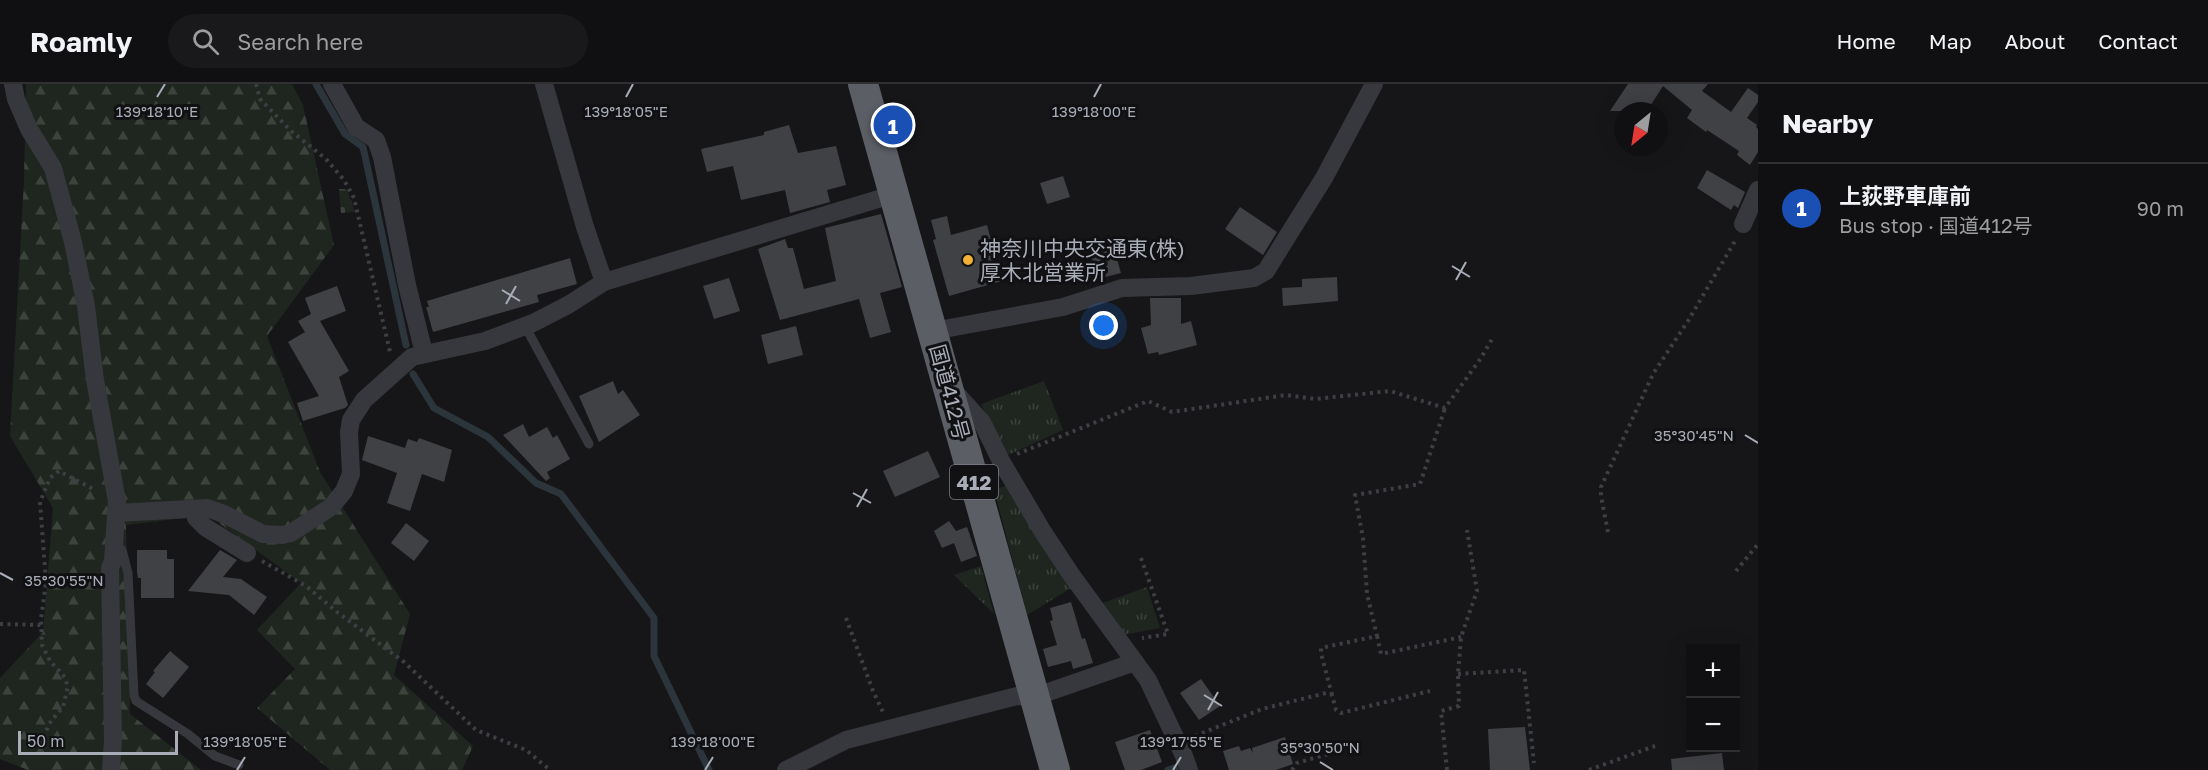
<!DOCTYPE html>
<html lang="en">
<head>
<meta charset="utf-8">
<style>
	:root { --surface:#101012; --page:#19191b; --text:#f1f3f6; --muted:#9c9d9f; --line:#303032; --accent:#7c3aed }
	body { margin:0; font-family:"Golos Text","Noto Sans JP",sans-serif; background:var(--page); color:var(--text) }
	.controls { position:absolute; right:18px; bottom:18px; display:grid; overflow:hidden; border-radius:0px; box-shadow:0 6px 24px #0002 }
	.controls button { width:54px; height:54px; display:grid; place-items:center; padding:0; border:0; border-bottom:2px solid var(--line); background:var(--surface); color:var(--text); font:30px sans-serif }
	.compass { position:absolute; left:1614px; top:18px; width:54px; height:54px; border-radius:50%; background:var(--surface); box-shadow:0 6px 24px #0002; rotate:210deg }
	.scale { position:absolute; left:18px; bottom:15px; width:160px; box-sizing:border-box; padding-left:6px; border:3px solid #a8adb8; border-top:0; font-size:16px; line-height:21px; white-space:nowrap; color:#a8adb8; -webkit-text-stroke:4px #111113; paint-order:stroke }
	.you { position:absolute; left:1104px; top:242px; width:21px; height:21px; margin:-15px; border:4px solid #fff; border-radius:50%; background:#1a73e8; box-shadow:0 0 0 9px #1a73e833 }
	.badge { display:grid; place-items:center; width:39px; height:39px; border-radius:50%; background:var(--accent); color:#fff; font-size:20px; font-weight:700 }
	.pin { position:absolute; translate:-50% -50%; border:3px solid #fff; box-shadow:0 2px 6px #0006 }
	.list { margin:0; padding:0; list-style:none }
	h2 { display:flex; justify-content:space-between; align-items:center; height:78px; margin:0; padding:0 24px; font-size:26px }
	h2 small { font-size:20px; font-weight:400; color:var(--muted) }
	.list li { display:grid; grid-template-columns:39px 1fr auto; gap:18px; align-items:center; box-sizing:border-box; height:90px; padding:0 24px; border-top:2px solid var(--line) }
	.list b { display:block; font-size:22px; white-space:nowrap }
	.list p { margin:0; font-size:20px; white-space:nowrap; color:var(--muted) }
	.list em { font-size:20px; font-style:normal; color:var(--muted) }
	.icon { flex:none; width:33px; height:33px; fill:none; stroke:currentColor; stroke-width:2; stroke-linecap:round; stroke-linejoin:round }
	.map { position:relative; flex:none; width:1758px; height:686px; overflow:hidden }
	header { display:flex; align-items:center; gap:36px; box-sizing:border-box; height:84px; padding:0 30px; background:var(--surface); border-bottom:2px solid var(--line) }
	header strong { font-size:28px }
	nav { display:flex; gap:33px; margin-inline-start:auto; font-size:21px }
	.search { width:420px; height:54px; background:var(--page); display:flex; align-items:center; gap:15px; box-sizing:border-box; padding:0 21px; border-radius:33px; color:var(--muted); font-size:22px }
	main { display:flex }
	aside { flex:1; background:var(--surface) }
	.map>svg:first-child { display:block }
	.grass { fill:url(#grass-tufts) }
	.forest { fill:url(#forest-firs) }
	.cemetery { fill:url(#cemetery-stones) }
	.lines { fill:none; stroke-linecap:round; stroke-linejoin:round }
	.stream { stroke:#2c353c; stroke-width:7 }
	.building { fill:#404145 }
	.path { stroke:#3d3f44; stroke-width:4; stroke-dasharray:3 4.5; stroke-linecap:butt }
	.service { stroke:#37383d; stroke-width:9 }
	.minor { stroke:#37383d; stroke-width:18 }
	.trunk { stroke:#5b5e65; stroke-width:30 }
	.ticks { fill:none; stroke:#a8adb8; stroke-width:2 }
	.poi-dot { fill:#f2b134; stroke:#111113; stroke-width:2 }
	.labels { text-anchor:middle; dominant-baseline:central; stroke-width:6; stroke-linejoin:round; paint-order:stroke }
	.shield { fill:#111113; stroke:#7b7e86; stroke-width:1.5 }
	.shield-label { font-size:20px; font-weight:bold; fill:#a8adb8 }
	.poi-label { font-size:21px; fill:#a8adb8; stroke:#111113; text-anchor:start }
	.street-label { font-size:21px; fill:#a8adb8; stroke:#111113 }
	.ticks-label { font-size:15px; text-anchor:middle; fill:#a8adb8; stroke:#111113; stroke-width:6; stroke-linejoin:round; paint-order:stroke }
</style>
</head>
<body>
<header>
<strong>Roamly</strong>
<div class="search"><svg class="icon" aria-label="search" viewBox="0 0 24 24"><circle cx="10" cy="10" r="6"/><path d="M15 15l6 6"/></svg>Search here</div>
<nav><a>Home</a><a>Map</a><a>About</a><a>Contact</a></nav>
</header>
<main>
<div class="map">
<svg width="1758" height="686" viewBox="0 0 1758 686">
	<defs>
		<pattern id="grass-tufts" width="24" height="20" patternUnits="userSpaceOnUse" patternTransform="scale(1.5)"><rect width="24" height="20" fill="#1e261f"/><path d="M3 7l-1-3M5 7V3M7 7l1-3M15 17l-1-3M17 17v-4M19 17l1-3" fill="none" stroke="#3c433d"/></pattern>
		<pattern id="forest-firs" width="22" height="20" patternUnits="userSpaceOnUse" patternTransform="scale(1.5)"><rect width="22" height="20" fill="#1e261f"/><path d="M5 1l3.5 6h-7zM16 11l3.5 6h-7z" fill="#3c433d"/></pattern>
		<pattern id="cemetery-stones" width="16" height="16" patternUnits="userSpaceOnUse" patternTransform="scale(1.5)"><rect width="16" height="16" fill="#1e261f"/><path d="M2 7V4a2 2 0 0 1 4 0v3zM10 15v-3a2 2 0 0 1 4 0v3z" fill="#3c433d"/></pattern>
	</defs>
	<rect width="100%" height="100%" fill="#161618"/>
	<g class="grass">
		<polygon points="1044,297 1063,346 1006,372 981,320"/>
		<polygon points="1009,401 1071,504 1027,531 994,405"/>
		<polygon points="981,482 994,530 954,491"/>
		<polygon points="1147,503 1160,544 1122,551 1100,520"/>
	</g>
	<polygon class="forest" points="26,0 292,0 303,21 334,161 267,252 320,388 410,530 394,591 473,662 462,686 330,686 257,624 295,585 257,546 301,499 208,431 126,441 130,630 201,686 28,686 0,675 0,594 43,548 53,424 10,352 24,96"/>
	<polygon class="cemetery" points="339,105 347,105 355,128 341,129"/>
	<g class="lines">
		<g class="stream">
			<polyline points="316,0 345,50 363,63 406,261"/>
			<polyline points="413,290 434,324 488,353 536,399 561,410 654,534 654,572 709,686"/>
			<polyline points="1168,686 1174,684 1175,686"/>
		</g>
	</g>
	<g class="building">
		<polygon points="1628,0 1708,0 1702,7 1731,28 1748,4 1758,11 1758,18 1747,34 1757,41 1756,43 1758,45 1758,68 1750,81 1737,71 1739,67 1707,46 1706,48 1687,34 1692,26 1663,2 1647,27 1610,27"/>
		<polygon points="789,41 798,69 836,62 846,101 827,106 830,118 790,129 785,106 741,116 733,82 707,88 701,65 764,51 764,48"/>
		<polygon points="1707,86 1745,108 1738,124 1734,121 1731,126 1697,104"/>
		<polygon points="1063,92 1070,113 1047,120 1040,99"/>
		<polygon points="1240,123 1277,148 1263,171 1225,145"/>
		<polygon points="881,130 902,203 880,209 891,248 870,254 859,215 780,236 758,165 785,155 788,164 793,164 804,205 836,197 825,144"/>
		<polygon points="947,132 951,151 987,141 1002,197 949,212 933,156 936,155 931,136"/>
		<polygon points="1111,155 1121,189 1098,195 1088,161"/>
		<polygon points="570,174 577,200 537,211 539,218 433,248 426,223 429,223 427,217"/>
		<polygon points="1337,193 1338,217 1283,222 1282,204 1302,203 1302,195"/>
		<polygon points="729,194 740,227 714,235 703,202"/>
		<polygon points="337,202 346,227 320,237 349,287 339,293 348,321 345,324 303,337 297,319 319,312 288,258 305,248 298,237 311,230 305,214"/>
		<polygon points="1150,214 1181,214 1181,240 1191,237 1197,261 1159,271 1158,268 1148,270 1141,244 1151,241"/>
		<polygon points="796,242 803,271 768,280 761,251"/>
		<polygon points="613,297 618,310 623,306 640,331 599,358 579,312"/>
		<polygon points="523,340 529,353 547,343 553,354 557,351 570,375 547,388 550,394 546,397 503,351"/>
		<polygon points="368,352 405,364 408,355 417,358 419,354 452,366 444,398 422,390 410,427 387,419 397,389 362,376"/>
		<polygon points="928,367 940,393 895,413 883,387"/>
		<polygon points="949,437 956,447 967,443 977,472 961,478 954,459 942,464 934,447"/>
		<polygon points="406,439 429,457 414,477 391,459"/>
		<polygon points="137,466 167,466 167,475 174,475 174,514 141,514 141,494 138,494 137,488"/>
		<polygon points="220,466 237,476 223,493 241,495 267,513 254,531 229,511 188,507"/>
		<polygon points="1071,518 1082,555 1085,554 1093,579 1073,585 1071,577 1048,583 1043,565 1057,561 1050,537 1053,536 1050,524"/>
		<polygon points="170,567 189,583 163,614 146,600 155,588 153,587"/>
		<polygon points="1201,595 1220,622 1199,636 1180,609"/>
		<polygon points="1525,643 1530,686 1490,686 1488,645"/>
		<polygon points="1150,646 1162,678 1141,686 1125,686 1115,658"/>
		<polygon points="1285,653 1293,680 1276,686 1229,686 1223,667 1239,662 1241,667 1250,664 1253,669 1252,664"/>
		<polygon points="1722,669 1724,686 1672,686 1671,675"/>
	</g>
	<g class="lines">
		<g class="path">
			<polyline points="256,0 260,15 291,47 326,75 344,96 354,114 390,268"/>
			<polyline points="1017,370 1148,317 1172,328 1286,311 1315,315 1390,307 1445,324 1481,274 1492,255"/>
			<polyline points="1608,448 1601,412 1601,403 1653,290 1688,237 1735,157"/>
			<polyline points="1141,474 1168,550 1142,554"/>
			<polyline points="262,477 306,502 337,528 404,578 476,646 526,666 550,686"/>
			<polyline points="1736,487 1758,460"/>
			<polyline points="846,534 873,607 883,628"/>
			<polyline points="0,540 41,541"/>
			<polyline points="1377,552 1381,570 1461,553"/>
			<polyline points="1458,590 1524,586 1534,679"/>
			<polyline points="1332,611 1321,569 1321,564 1377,552 1367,510 1363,454 1355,411 1420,400 1445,324"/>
			<polyline points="1195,652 1262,625 1326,609 1332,611 1336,626 1341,629 1430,607"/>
			<polyline points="40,660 51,637 63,623 68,602 63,591 50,577 42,561 41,535 46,498 40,418 50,394 59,387 95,406"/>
			<polyline points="1292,686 1297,679 1332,669"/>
			<polyline points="1447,686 1441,627 1459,622 1458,590 1461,553 1477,507 1467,446"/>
			<polyline points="1589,686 1655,662"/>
		</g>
		<g class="service">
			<polyline points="525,242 589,360"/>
			<polyline points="115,460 122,466 128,489 134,611 136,617 188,650 215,672 239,681"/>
		</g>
		<g class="minor">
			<polyline points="13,0 16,15 29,45 53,84 73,158 86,222 95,296 117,417 113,477 110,484 113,656 111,686"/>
			<polyline points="332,0 356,43 376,56 382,73 407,201 424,269"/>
			<polyline points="544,0 585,143 604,198 895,110"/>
			<polyline points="1743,140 1758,106"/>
			<polyline points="933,247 1063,223 1122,204 1191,202 1254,194 1266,187 1287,153 1324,94 1374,0"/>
			<polyline points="952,305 982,338 1001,377 1043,448 1070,489 1148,596 1184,672 1189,686"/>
			<polyline points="194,425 196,434 205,443 247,469"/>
			<polyline points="117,429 207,424 224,430 263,450 282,451 291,449 331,423 344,407 351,390 349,348 351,336 364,316 412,273 485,257 533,239 568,221 604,198"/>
			<polyline points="786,686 846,656 1017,612 1034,613 1135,578"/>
		</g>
		<polyline class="trunk" points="863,0 1055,686"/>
	</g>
	<path class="ticks" d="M157,13L165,0M626,13L633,0M1094,13L1101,0M1452,182L1470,193M1456,196L1466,178M502,206L520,217M506,220L516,202M1745,351L1758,359M853,409L871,419M857,423L867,405M0,489L13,496M1204,611L1222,622M1208,626L1218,608M1320,678L1333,686M237,686L245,673M705,686L713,673M1173,686L1181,673"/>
	<circle class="poi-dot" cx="968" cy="176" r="6"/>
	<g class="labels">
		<rect class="shield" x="950" y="381" width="48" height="34" rx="4.5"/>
		<g class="shield-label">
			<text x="974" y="398">412</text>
		</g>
		<g class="poi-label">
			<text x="980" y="164">神奈川中央交通東(株)<tspan x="980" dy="24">厚木北営業所</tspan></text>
		</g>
		<g class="street-label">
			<text transform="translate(950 308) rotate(75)">国道412号</text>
		</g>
	</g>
	<g class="ticks-label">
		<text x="626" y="33">139°18'05"E</text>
		<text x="1094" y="33">139°18'00"E</text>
		<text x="157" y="33">139°18'10"E</text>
		<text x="1694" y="357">35°30'45"N</text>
		<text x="64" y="502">35°30'55"N</text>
		<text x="245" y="663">139°18'05"E</text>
		<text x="713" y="663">139°18'00"E</text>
		<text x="1181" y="663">139°17'55"E</text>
		<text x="1320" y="669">35°30'50"N</text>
	</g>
</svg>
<div class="controls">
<button>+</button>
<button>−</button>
</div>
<svg class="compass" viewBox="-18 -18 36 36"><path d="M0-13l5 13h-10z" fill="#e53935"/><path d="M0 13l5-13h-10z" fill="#9c9d9f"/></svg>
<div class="scale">50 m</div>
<div class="you"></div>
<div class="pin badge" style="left:893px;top:41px;background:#1a4fb4">1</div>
</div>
<aside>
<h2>Nearby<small></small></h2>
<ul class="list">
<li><span class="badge" style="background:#1a4fb4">1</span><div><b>上荻野車庫前</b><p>Bus stop · 国道412号</p></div><em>90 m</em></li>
</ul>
</aside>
</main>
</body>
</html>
